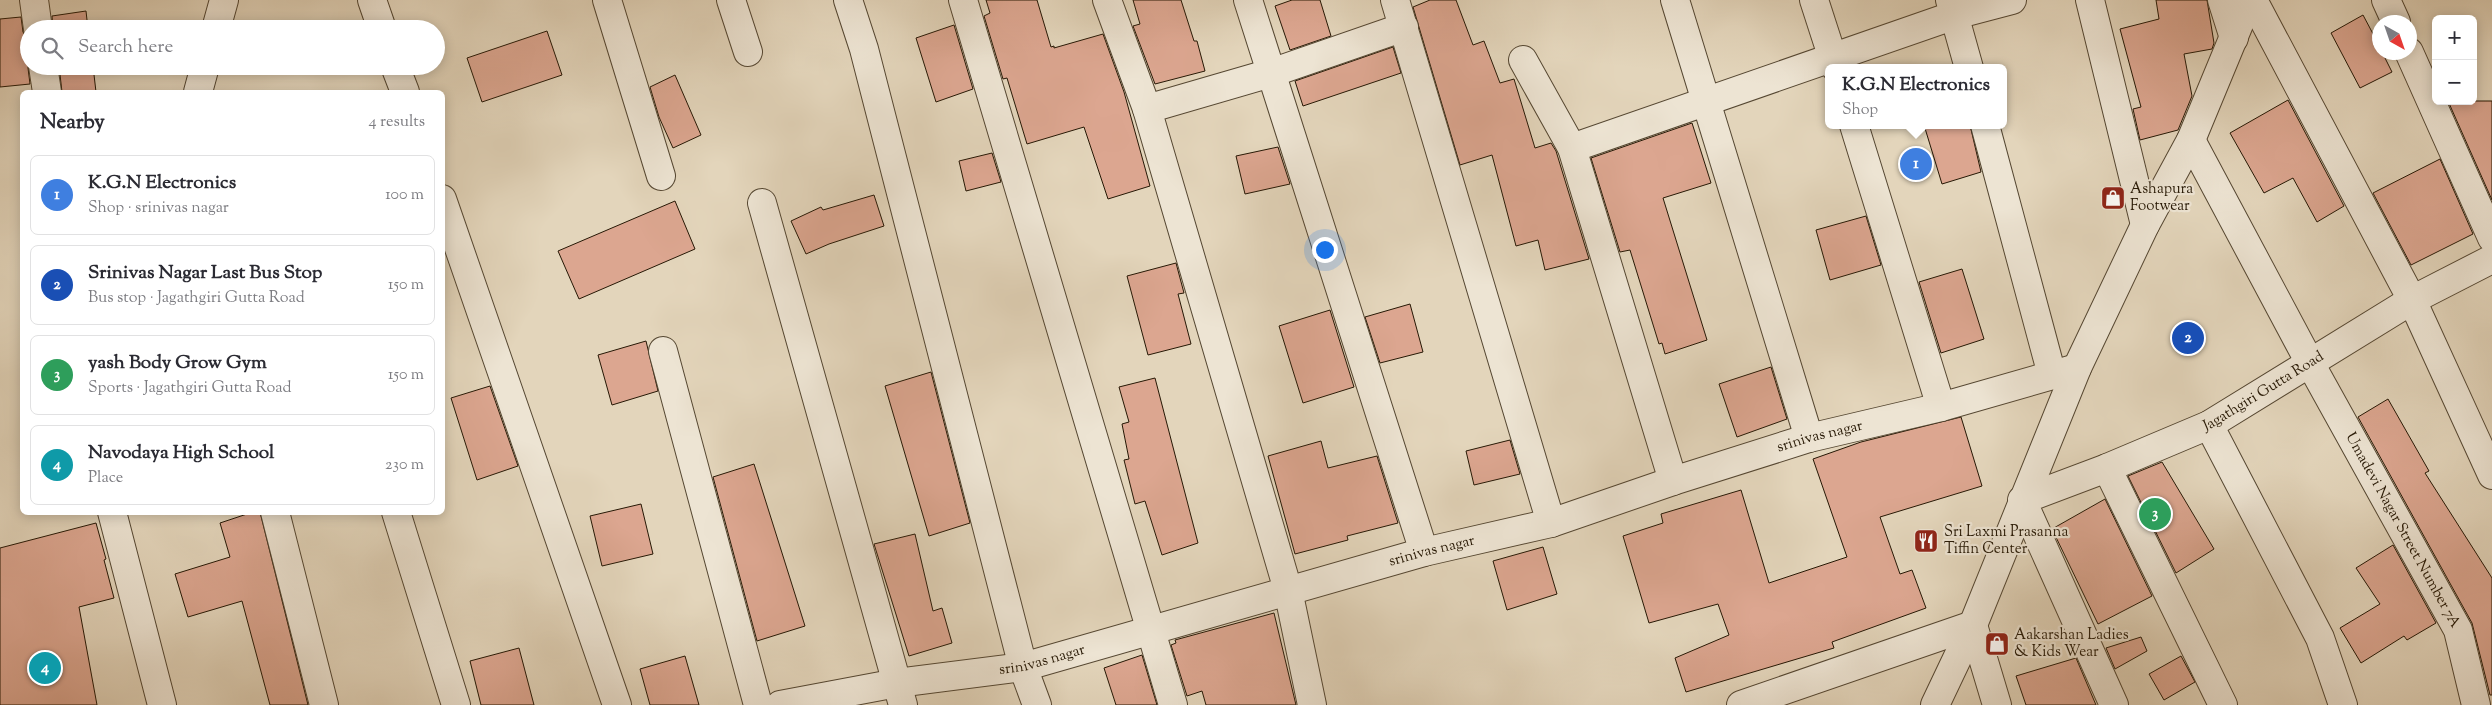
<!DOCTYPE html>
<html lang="en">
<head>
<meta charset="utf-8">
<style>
	:root { --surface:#fff; --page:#f2f2f3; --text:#2b2b33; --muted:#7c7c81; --line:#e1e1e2; --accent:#b45309 }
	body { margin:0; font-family:"Sorts Mill Goudy",serif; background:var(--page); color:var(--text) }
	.controls { position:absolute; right:15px; top:15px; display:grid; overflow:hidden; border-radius:8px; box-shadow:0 2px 12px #0003 }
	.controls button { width:45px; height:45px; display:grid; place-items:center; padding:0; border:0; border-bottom:1px solid var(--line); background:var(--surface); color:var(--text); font:25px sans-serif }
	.compass { position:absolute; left:2372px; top:15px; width:45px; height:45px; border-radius:50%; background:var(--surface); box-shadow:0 2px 12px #0003; rotate:140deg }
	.you { position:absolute; left:1324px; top:249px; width:18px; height:18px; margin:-12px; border:4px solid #fff; border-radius:50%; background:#1a73e8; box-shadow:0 0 0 8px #1a73e833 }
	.badge { display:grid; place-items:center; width:32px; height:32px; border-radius:50%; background:var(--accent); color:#fff; font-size:16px; font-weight:700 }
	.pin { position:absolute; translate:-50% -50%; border:2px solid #fff; box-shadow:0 1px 5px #0006 }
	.popup { position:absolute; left:1825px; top:64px; width:182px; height:65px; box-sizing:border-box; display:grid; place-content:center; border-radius:8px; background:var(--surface); filter:drop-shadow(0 1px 4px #0005); font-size:16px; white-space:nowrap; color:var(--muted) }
	.popup b { font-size:19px; color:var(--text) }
	.popup::after { content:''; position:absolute; left:50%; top:100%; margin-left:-10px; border:10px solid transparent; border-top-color:var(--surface) }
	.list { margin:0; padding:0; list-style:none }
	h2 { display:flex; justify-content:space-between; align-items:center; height:65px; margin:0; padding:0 20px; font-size:21px }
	h2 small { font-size:16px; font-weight:400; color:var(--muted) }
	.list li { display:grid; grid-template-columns:32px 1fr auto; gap:15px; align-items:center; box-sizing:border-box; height:80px; margin:0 10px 10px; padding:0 10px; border:1px solid var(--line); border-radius:8px }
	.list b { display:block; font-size:19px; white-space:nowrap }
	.list p { margin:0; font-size:16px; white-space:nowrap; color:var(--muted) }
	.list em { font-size:16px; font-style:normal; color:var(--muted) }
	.icon { flex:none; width:28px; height:28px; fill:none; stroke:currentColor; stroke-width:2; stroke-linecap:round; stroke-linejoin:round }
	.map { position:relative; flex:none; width:2492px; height:705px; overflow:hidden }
	.search { position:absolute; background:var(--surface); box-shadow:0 2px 12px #0003; left:20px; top:20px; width:425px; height:55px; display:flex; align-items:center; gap:12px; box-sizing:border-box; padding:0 18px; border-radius:28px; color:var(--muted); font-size:19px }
	.panel { position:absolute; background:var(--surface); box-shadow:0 2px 12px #0003; left:20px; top:90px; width:425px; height:425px; border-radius:8px }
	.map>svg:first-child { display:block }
	.building { fill:#dca690; stroke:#261805 }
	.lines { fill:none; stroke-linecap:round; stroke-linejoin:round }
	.minor-casing { stroke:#554732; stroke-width:30 }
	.minor { stroke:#ede4d3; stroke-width:28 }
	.labels { text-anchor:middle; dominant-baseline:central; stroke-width:4.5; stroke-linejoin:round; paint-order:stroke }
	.poi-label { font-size:15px; fill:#261805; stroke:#ede4d3; text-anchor:start }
	.street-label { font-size:15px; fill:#261805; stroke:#ede4d3 }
</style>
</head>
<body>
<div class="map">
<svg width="2492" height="705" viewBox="0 0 2492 705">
	<rect width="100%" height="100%" fill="#e3d5bb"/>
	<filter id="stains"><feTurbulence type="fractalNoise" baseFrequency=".004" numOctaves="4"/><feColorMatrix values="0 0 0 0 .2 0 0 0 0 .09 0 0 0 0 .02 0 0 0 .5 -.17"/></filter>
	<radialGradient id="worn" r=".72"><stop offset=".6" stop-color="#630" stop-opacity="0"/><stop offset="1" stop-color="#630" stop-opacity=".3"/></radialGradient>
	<g class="building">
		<polygon points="986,0 1037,0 1051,47 1054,46 1054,48 1103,34 1124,92 1150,186 1108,199 1084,127 1027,144 1007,78 1003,79 984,16 990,13"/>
		<polygon points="1133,0 1181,0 1194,41 1197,41 1205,71 1155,84 1133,26 1140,24"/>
		<polygon points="1292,0 1320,0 1331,36 1290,50 1275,6"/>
		<polygon points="1430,0 1456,0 1473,45 1484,41 1500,83 1514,79 1535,148 1551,143 1556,151 1589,259 1545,270 1538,240 1516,246 1492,155 1460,165 1413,7"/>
		<polygon points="2156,0 2207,0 2214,43 2212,49 2184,54 2192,96 2178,130 2140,140 2133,109 2141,107 2120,29 2159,19"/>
		<polygon points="86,11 88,29 53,29 52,16"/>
		<polygon points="2363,15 2380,47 2380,52 2382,52 2392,72 2360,88 2331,33"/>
		<polygon points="21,17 23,32 29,41 28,68 30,84 0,87 0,19"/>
		<polygon points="954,25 973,89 936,102 916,38"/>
		<polygon points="547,31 562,75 482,102 467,58"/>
		<polygon points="1393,47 1401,73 1303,106 1295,81"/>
		<polygon points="59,66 93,66 96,92 62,92"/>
		<polygon points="675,75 701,135 673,148 659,117 650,87"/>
		<polygon points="2288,100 2344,206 2317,222 2293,178 2264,193 2230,133"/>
		<polygon points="2448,101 2492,101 2492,200"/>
		<polygon points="1692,123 1711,183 1663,198 1707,340 1665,354 1662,343 1659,344 1630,250 1620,252 1591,158"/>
		<polygon points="1924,125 1970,125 1981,172 1942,184"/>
		<polygon points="1278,147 1290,184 1245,194 1236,156"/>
		<polygon points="992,153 1001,182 966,191 959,161"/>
		<polygon points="2440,159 2473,234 2411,265 2373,193"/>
		<polygon points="874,195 884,226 829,244 806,254 791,221 821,207 823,210"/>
		<polygon points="675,201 695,249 579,299 558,251"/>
		<polygon points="1866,216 1881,265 1830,280 1816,230"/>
		<polygon points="1176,263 1184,293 1178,294 1191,344 1148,355 1127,276"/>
		<polygon points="1962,269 1984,339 1941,353 1919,282"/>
		<polygon points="1410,304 1423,352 1380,363 1365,317"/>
		<polygon points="1330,310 1354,387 1303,403 1279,326"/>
		<polygon points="646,341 658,391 612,405 598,355"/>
		<polygon points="1771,367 1787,419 1737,437 1719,384"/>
		<polygon points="931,372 970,523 929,536 885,386"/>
		<polygon points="1155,378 1198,543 1162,555 1145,501 1135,504 1124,460 1129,459 1122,424 1129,422 1119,387"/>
		<polygon points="490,386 518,466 477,480 451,398"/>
		<polygon points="2388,399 2429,471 2425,473 2492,578 2492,695 2490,695 2472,623 2358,417"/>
		<polygon points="1961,417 1982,486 1880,517 1900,574 1912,570 1926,608 1832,642 1834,648 1686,692 1675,658 1729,635 1718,604 1649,623 1623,536 1663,523 1661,514 1741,490 1769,583 1847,557 1813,459 1861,442"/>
		<polygon points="1510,440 1520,474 1474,485 1466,451"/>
		<polygon points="1321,441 1328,468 1377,456 1398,523 1347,536 1348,540 1295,554 1268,456"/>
		<polygon points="2162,462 2214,549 2176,573 2128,476"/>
		<polygon points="754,464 805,626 757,641 713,477"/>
		<polygon points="2105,499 2152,596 2098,624 2052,529"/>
		<polygon points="641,504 653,554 602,566 590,516"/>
		<polygon points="253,512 260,512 308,705 270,705 242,601 188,617 175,574 230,557 220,523"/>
		<polygon points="96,523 106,559 104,560 114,598 79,607 97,705 0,705 0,548"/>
		<polygon points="915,534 933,611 942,608 952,643 909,656 874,544"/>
		<polygon points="2393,545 2436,623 2407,640 2404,636 2361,663 2340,628 2380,604 2356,568"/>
		<polygon points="1543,547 1557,594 1507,610 1493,561"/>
		<polygon points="1274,613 1296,705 1206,705 1202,691 1187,696 1171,645 1176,643 1175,640"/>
		<polygon points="2141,637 2147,651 2115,669 2106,648"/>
		<polygon points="519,648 534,705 481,705 470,661"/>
		<polygon points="1142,655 1157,705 1116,705 1104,668"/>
		<polygon points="685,656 699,705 650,705 640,669"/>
		<polygon points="2181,656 2195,682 2164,700 2149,674"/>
		<polygon points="2076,658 2096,705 2026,705 2016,676"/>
	</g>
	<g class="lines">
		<defs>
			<g id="minor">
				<polyline points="34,0 38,29"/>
				<polyline points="372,0 382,29"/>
				<polyline points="607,0 661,176"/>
				<polyline points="731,0 748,52"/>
				<polyline points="848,0 864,49 1023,667 1037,705"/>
				<polyline points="963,0 1173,705"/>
				<polyline points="1107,0 1147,109 1288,590 1312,705"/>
				<polyline points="1248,0 1424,552"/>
				<polyline points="1395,0 1551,523"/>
				<polyline points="1675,0 1809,438"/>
				<polyline points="1814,0 1836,68"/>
				<polyline points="1950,0 1969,68"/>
				<polyline points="2090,0 2145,225"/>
				<polyline points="2222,0 2234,38"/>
				<polyline points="2253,0 2412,300 2492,475"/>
				<polyline points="2386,0 2396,22"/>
				<polyline points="216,29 224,0"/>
				<polyline points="2409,52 2492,238"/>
				<polyline points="1523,60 1572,148 1673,481"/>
				<polyline points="43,66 47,92"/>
				<polyline points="395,66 405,92"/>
				<polyline points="198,92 205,66"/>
				<polyline points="1147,109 1271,73 1404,27"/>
				<polyline points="1854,125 1941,407"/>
				<polyline points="1985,125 2052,375"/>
				<path id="s1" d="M2191,140L2310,363L2458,630L2476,705"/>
				<polyline points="1572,148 1955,15 2012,0"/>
				<polyline points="442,199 617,705"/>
				<polyline points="762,203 903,705"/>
				<polyline points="663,351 758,705"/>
				<polyline points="2209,425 2320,638 2343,705"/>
				<polyline points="2107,468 2223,705"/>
				<polyline points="112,512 162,705"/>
				<polyline points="275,512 324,705"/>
				<polyline points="396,512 456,705"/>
				<path id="s2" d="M780,705L897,683L1023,667L1424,552L1551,523L1673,481L1809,438L1941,407L2077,368"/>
				<polyline points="1741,705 1973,625 1997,705"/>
				<polyline points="1935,705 1973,625 2077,368 2145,225 2191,140 2249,0"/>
				<path id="s3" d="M2114,705L2022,500L2107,468L2209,425L2412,300L2492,259"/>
			</g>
		</defs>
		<use href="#minor" class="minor-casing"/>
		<use href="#minor" class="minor"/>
	</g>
	<defs>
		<symbol id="shop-square" viewBox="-11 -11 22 22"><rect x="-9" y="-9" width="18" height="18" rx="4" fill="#8f2418" stroke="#ede4d3"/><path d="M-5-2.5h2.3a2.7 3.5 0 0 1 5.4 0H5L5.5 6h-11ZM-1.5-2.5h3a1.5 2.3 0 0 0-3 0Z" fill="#fff"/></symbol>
		<symbol id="restaurant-square" viewBox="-11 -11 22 22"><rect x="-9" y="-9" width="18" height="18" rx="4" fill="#8f2418" stroke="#ede4d3"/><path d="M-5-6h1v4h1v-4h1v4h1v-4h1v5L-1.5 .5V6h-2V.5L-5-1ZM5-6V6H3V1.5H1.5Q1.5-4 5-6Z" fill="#fff"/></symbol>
	</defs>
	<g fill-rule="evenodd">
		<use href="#shop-square" x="2099" y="184" width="28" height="28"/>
		<use href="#restaurant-square" x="1912" y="527" width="28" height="28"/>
		<use href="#shop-square" x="1983" y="630" width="28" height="28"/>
	</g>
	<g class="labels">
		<g class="poi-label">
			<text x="2130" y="189">Ashapura<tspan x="2130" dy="17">Footwear</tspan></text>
			<text x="1944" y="532">Sri Laxmi Prasanna<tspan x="1944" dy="17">Tiffin Center</tspan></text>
			<text x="2014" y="635">Aakarshan Ladies<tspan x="2014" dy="17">&amp; Kids Wear</tspan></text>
		</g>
		<g class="street-label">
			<text stroke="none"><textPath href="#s3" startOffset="490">Jagathgiri Gutta Road</textPath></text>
			<text stroke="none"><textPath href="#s2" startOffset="1076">srinivas nagar</textPath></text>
			<text stroke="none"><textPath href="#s1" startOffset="444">Umadevi Nagar Street Number 7A</textPath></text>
			<text stroke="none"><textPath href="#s2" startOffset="671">srinivas nagar</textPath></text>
			<text stroke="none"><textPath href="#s2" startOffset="266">srinivas nagar</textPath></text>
		</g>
	</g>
	<rect width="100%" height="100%" filter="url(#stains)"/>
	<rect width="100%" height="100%" fill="url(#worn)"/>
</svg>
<div class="controls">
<button>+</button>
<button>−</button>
</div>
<svg class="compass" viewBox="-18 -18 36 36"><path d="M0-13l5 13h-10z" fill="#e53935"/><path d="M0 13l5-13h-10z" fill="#7c7c81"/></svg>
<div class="you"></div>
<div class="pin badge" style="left:1916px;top:164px;background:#3f7fe0">1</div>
<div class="popup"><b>K.G.N Electronics</b>Shop</div>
<div class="pin badge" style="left:2188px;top:338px;background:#1a4fb4">2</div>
<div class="pin badge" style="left:2155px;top:514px;background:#2e9e5b">3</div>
<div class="pin badge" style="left:45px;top:668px;background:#0f9aa8">4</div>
<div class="search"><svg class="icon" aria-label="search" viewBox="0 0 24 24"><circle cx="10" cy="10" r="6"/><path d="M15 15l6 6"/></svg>Search here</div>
<section class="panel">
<h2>Nearby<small>4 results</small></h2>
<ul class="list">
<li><span class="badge" style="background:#3f7fe0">1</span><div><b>K.G.N Electronics</b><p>Shop · srinivas nagar</p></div><em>100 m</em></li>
<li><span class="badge" style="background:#1a4fb4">2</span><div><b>Srinivas Nagar Last Bus Stop</b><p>Bus stop · Jagathgiri Gutta Road</p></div><em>150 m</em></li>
<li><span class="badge" style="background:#2e9e5b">3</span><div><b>yash Body Grow Gym</b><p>Sports · Jagathgiri Gutta Road</p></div><em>150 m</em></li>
<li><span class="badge" style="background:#0f9aa8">4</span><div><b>Navodaya High School</b><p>Place</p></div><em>230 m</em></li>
</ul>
</section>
</div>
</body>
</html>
